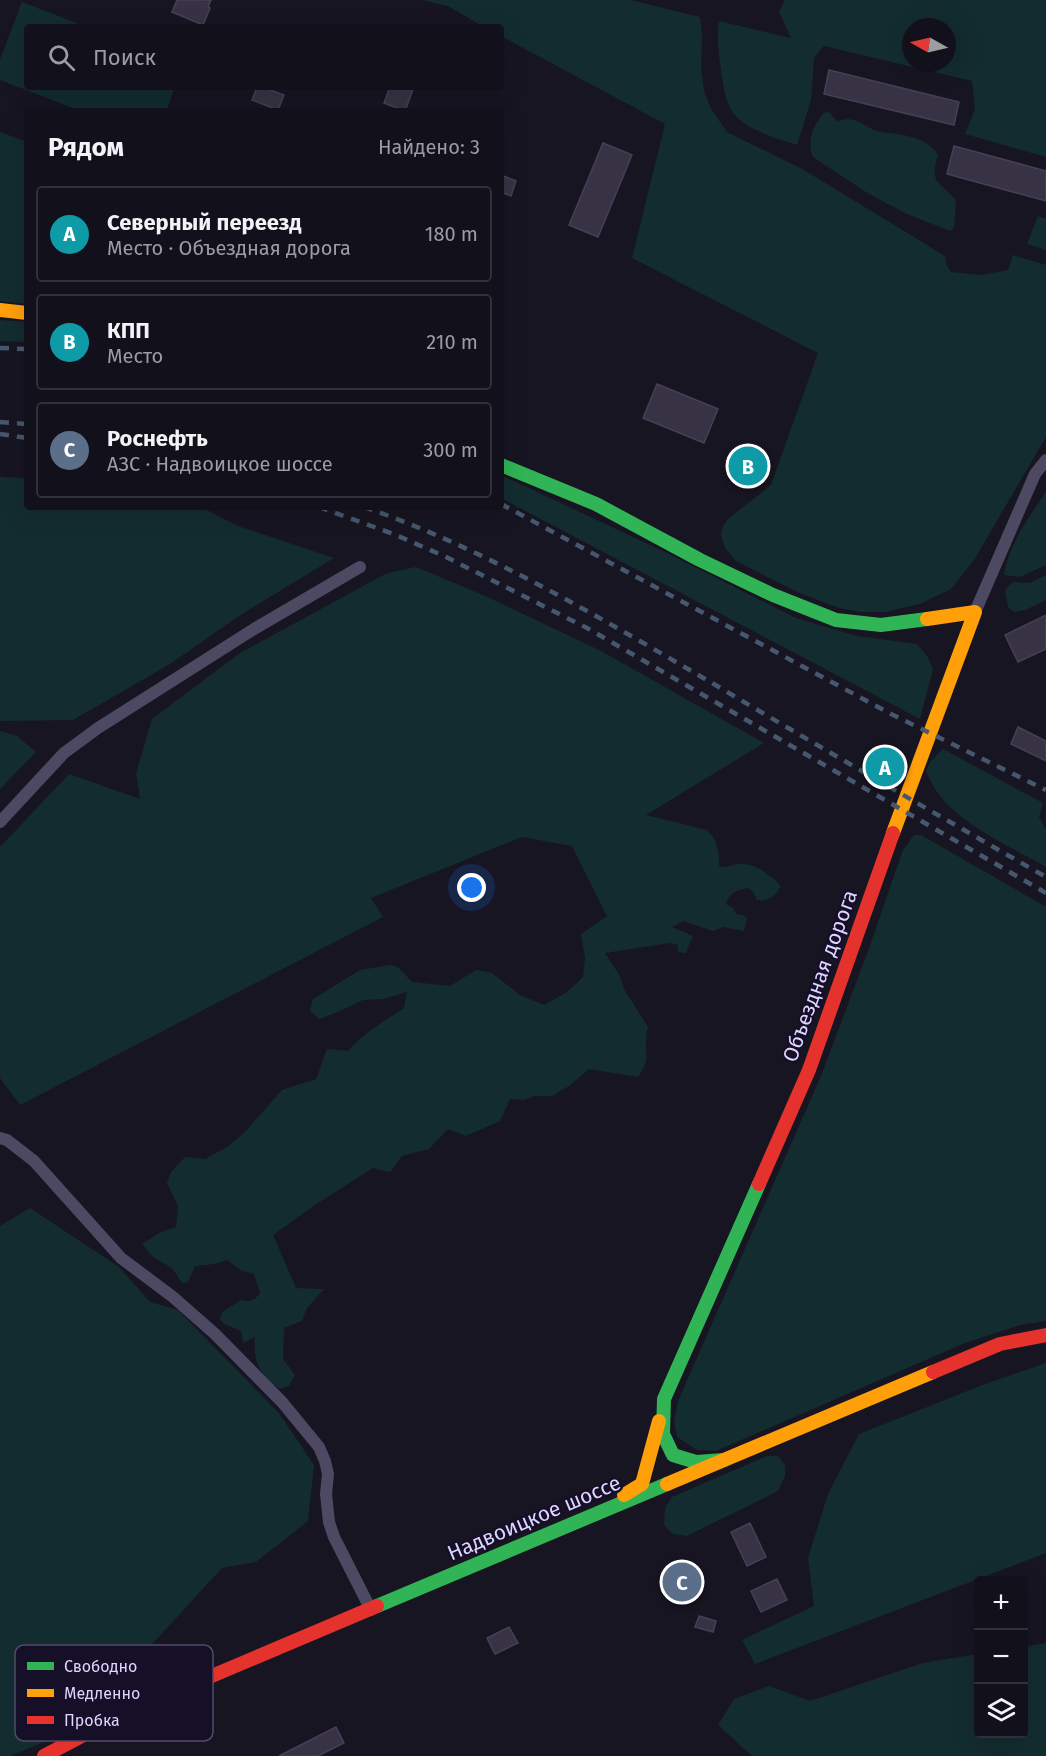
<!DOCTYPE html>
<html lang="ru">
<head>
<meta charset="utf-8">
<style>
	:root { --surface:#12101a; --page:#1b1923; --text:#f1f3f6; --muted:#9c9da2; --line:#313039; --accent:#9992b2 }
	body { margin:0; font-family:"Fira Sans",sans-serif; background:var(--page); color:var(--text) }
	.controls { position:absolute; right:18px; bottom:18px; display:grid; overflow:hidden; border-radius:6px; box-shadow:0 6px 24px #0002 }
	.controls button { width:54px; height:54px; display:grid; place-items:center; padding:0; border:0; border-bottom:2px solid var(--line); background:var(--surface); color:var(--text); font:30px sans-serif }
	.compass { position:absolute; left:902px; top:18px; width:54px; height:54px; border-radius:50%; background:var(--surface); box-shadow:0 6px 24px #0002; rotate:278deg }
	.you { position:absolute; left:472px; top:888px; width:21px; height:21px; margin:-15px; border:4px solid #fff; border-radius:50%; background:#1a73e8; box-shadow:0 0 0 9px #1a73e833 }
	.badge { display:grid; place-items:center; width:39px; height:39px; border-radius:50%; background:var(--accent); color:#fff; font-size:20px; font-weight:700 }
	.pin { position:absolute; translate:-50% -50%; border:3px solid #fff; box-shadow:0 2px 6px #0006 }
	.list { margin:0; padding:0; list-style:none }
	h2 { display:flex; justify-content:space-between; align-items:center; height:78px; margin:0; padding:0 24px; font-size:26px }
	h2 small { font-size:20px; font-weight:400; color:var(--muted) }
	.list li { display:grid; grid-template-columns:39px 1fr auto; gap:18px; align-items:center; box-sizing:border-box; height:96px; margin:0 12px 12px; padding:0 12px; border:2px solid var(--line); border-radius:6px }
	.list b { display:block; font-size:22px; white-space:nowrap }
	.list p { margin:0; font-size:20px; white-space:nowrap; color:var(--muted) }
	.list em { font-size:20px; font-style:normal; color:var(--muted) }
	.icon { flex:none; width:33px; height:33px; fill:none; stroke:currentColor; stroke-width:2; stroke-linecap:round; stroke-linejoin:round }
	.map { position:relative; flex:none; width:1046px; height:1756px; overflow:hidden }
	.search { position:absolute; background:var(--surface); box-shadow:0 6px 24px #0002; left:24px; top:24px; width:480px; height:66px; display:flex; align-items:center; gap:15px; box-sizing:border-box; padding:0 21px; border-radius:6px; color:var(--muted); font-size:22px }
	.panel { position:absolute; background:var(--surface); box-shadow:0 6px 24px #0002; left:24px; top:108px; width:480px; height:402px; border-radius:6px }
	.map>svg:first-child { display:block }
	.green { fill:#132c30; fill-rule:evenodd }
	.building { fill:#373344; stroke:#454055; stroke-width:1.5 }
	.lines { fill:none; stroke-linecap:round; stroke-linejoin:round }
	.street { stroke:#4d4963; stroke-width:12 }
	.fast { stroke:#30b455; stroke-width:14 }
	.slow { stroke:#ff9f0a; stroke-width:14 }
	.jam { stroke:#e5322d; stroke-width:14 }
	.rail { stroke:#46586d; stroke-width:4.5; stroke-dasharray:9 8; stroke-linecap:butt }
	.labels { text-anchor:middle; dominant-baseline:central; stroke-width:5; stroke-linejoin:round; paint-order:stroke }
	.street-label { font-size:21px; fill:#ded6ff; stroke:#150f28 }
	.key { fill:#150f28; stroke:#514b68; stroke-width:1.5 }
	.key-label { font-size:16px; fill:#ded6ff }
</style>
</head>
<body>
<div class="map">
<svg width="1046" height="1756" viewBox="0 0 1046 1756">
	<rect width="100%" height="100%" fill="#181522"/>
	<g class="green">
		<polygon points="422,0 631,0 700,17 702,36 701,67 704,91 711,109 727,132 804,170 945,256 946,264 951,272 981,275 1008,270 1013,255 1046,265 1046,437 974,560 951,589 920,604 885,612 860,612 839,608 797,592 736,561 725,548 721,535 723,526 728,519 771,485 818,353 632,258 665,124 501,36 501,27 484,27 448,6"/>
		<path d="M785,0H1046V157L965,134L975,109L972,81L824,46L814,58L811,100L797,145C778,139 743,129 732,111C725,99 723,85 721,71C719,54 716,38 719,21L791,38L779,12ZM911,27H947V63H911Z"/>
		<polygon points="22,2 87,27 27,27 27,87 175,87 166,111 81,111 0,80 0,60"/>
		<path d="M829,112L837,121C861,114 864,130 882,132C903,135 926,136 938,155C929,186 940,180 956,201L954,228L950,231L907,214L869,194L813,157C807,141 813,125 824,113Z"/>
		<polygon points="0,132 27,142 27,304 0,301"/>
		<polygon points="1038,216 1046,219 1046,250 1027,244"/>
		<polygon points="0,320 27,322 27,342 0,341"/>
		<polygon points="501,475 667,553 796,618 857,636 917,644 927,656 933,669 920,719 501,498"/>
		<polygon points="0,477 27,478 27,507 201,507 238,526 334,558 239,616 170,664 73,720 0,721"/>
		<path d="M1046,491V565L1020,577L1004,575C1009,543 1029,518 1046,491Z"/>
		<path d="M416,567L483,595L601,651L764,743L646,815L707,830C717,839 720,853 719,866C726,869 730,865 738,864C754,862 770,875 781,886C774,897 770,901 757,900L753,892L748,888C736,890 731,892 726,904L733,908L736,914L743,915L747,918L744,931L723,927L713,931L683,921L672,927L693,936L686,953L678,952V945L670,943L605,953L620,976L624,989L648,1027C642,1048 653,1058 638,1077L589,1069L569,1086L552,1096H534L524,1100L510,1099L500,1121L466,1136L448,1129L429,1149L402,1156L390,1172L373,1168L315,1205L273,1235L296,1288L324,1289L307,1308L302,1321L284,1328L283,1359L295,1375L289,1386L280,1389C259,1375 253,1361 255,1337L243,1343L241,1331L224,1324L220,1319L222,1312L241,1300C250,1302 254,1301 260,1293L254,1274L242,1271L227,1260L215,1264L195,1266L188,1282L182,1283L172,1268L153,1257L142,1244L161,1232L176,1227L178,1206L167,1183L171,1172L185,1157L205,1159L227,1147L245,1132L282,1090L316,1079L327,1049L348,1051C364,1032 384,1022 404,1008L407,992L383,999L363,1000L338,1012L319,1019L310,1011L313,999L360,970L391,965L398,967L412,982L450,986L476,970L492,973L520,995L544,1005L567,992L583,977L585,958L581,934L607,916L572,846L522,837L371,898L383,917L20,1105L0,1078V847L69,774L140,799L136,773L152,719L240,653L387,573Z"/>
		<polygon points="1046,575 1046,600 1025,610 1014,612 1008,607 1005,591 1009,585 1014,582 1030,583"/>
		<polygon points="0,731 17,736 36,752 0,789"/>
		<path d="M943,749L1043,803L1039,817L1046,830V867C1004,842 944,820 926,771L930,762Z"/>
		<polygon points="914,835 921,835 1046,907 1046,1321 1020,1325 965,1343 716,1451 697,1450 677,1437 674,1421 678,1401 821,1076 868,951 903,850"/>
		<polygon points="30,1208 119,1267 150,1302 178,1310 279,1413 314,1465 308,1521 256,1562 222,1568 133,1665 101,1686 66,1733 10,1756 0,1756 0,1226"/>
		<polygon points="1046,1363 1046,1553 755,1664 742,1640 814,1606 808,1558 828,1494 859,1434 985,1384"/>
		<polygon points="767,1456 778,1456 785,1465 785,1476 778,1491 687,1536 673,1534 664,1525 665,1508 672,1497"/>
		<polygon points="1046,1643 1046,1756 752,1756 718,1725 734,1699 769,1686 810,1701 923,1663 978,1654 978,1734 1024,1734 1024,1647"/>
	</g>
	<g class="building">
		<polygon points="177,0 211,0 208,7 210,8 203,25 172,12"/>
		<polygon points="829,70 959,102 954,125 824,94"/>
		<polygon points="257,87 262,87 284,95 278,110 252,100"/>
		<polygon points="390,87 414,87 405,111 384,103"/>
		<polygon points="603,143 632,155 598,237 569,225"/>
		<polygon points="954,146 1046,171 1046,201 947,174"/>
		<polygon points="501,175 516,181 511,196 501,192"/>
		<polygon points="657,384 718,409 704,443 643,418"/>
		<polygon points="1046,615 1046,649 1018,662 1005,635"/>
		<polygon points="1018,727 1046,741 1046,761 1011,744"/>
		<polygon points="750,1523 766,1557 747,1566 731,1532"/>
		<polygon points="777,1579 787,1600 761,1612 751,1591"/>
		<polygon points="699,1616 716,1621 713,1632 695,1627"/>
		<polygon points="509,1627 518,1643 495,1654 487,1638"/>
		<polygon points="336,1727 344,1743 318,1756 279,1756"/>
	</g>
	<g class="lines">
		<g class="street">
			<polyline points="975,612 1035,474 1046,460"/>
			<polyline points="0,822 64,753 98,728 254,629 360,567"/>
			<polyline points="0,1138 7,1140 34,1161 121,1258 173,1297 215,1334 282,1402 319,1447 325,1461 328,1474 326,1494 329,1522 334,1537 371,1610"/>
		</g>
		<g class="fast">
			<polyline points="501,465 596,504 700,560 773,595 836,620 881,625 927,619"/>
			<polyline points="724,1460 696,1462 673,1455 663,1434 664,1399 759,1184"/>
			<polyline points="377,1606 667,1484"/>
		</g>
		<g class="slow">
			<polyline points="0,310 27,313"/>
			<polyline points="893,833 975,612 927,619"/>
			<polyline points="667,1484 933,1372"/>
			<polyline points="624,1495 642,1484 659,1421"/>
		</g>
		<g class="jam">
			<polyline points="759,1184 809,1070 893,833"/>
			<polyline points="933,1372 1000,1344 1046,1335"/>
			<polyline points="44,1756 129,1711 377,1606"/>
		</g>
		<g class="rail">
			<polyline points="0,348 27,349"/>
			<polyline points="0,422 27,424"/>
			<polyline points="0,434 27,438"/>
			<polyline points="501,504 891,714 1046,790"/>
			<polyline points="319,507 396,535 446,557 587,628 1046,893"/>
			<path d="M364,507C484,548 602,619 712,683C823,749 934,813 1046,877"/>
		</g>
	</g>
	<g class="labels">
		<g class="street-label">
			<text transform="translate(820 976) rotate(-70)">Объездная дорога</text>
			<text transform="translate(534 1518) rotate(-23)">Надвоицкое шоссе</text>
		</g>
	</g>
	<rect x="15" y="1645" width="198" height="96" rx="9" class="key"/>
	<rect x="27" y="1662" width="27" height="8" fill="#30b455"/>
	<rect x="27" y="1689" width="27" height="8" fill="#ff9f0a"/>
	<rect x="27" y="1716" width="27" height="8" fill="#e5322d"/>
	<g class="key-label">
		<text x="64" y="1672">Свободно</text>
		<text x="64" y="1699">Медленно</text>
		<text x="64" y="1726">Пробка</text>
	</g>
</svg>
<div class="controls">
<button>+</button>
<button>−</button>
<button><svg class="icon" aria-label="layers" viewBox="0 0 24 24"><path d="M12 4l9 5-9 5-9-5zM3 14l9 5 9-5"/></svg></button>
</div>
<svg class="compass" viewBox="-18 -18 36 36"><path d="M0-13l5 13h-10z" fill="#e53935"/><path d="M0 13l5-13h-10z" fill="#9c9da2"/></svg>
<div class="you"></div>
<div class="pin badge" style="left:885px;top:767px;background:#0f9aa8">A</div>
<div class="pin badge" style="left:748px;top:466px;background:#0f9aa8">B</div>
<div class="pin badge" style="left:682px;top:1582px;background:#5c6f8a">C</div>
<div class="search"><svg class="icon" aria-label="search" viewBox="0 0 24 24"><circle cx="10" cy="10" r="6"/><path d="M15 15l6 6"/></svg>Поиск</div>
<section class="panel">
<h2>Рядом<small>Найдено: 3</small></h2>
<ul class="list">
<li><span class="badge" style="background:#0f9aa8">A</span><div><b>Северный переезд</b><p>Место · Объездная дорога</p></div><em>180 m</em></li>
<li><span class="badge" style="background:#0f9aa8">B</span><div><b>КПП</b><p>Место</p></div><em>210 m</em></li>
<li><span class="badge" style="background:#5c6f8a">C</span><div><b>Роснефть</b><p>АЗС · Надвоицкое шоссе</p></div><em>300 m</em></li>
</ul>
</section>
</div>
</body>
</html>
